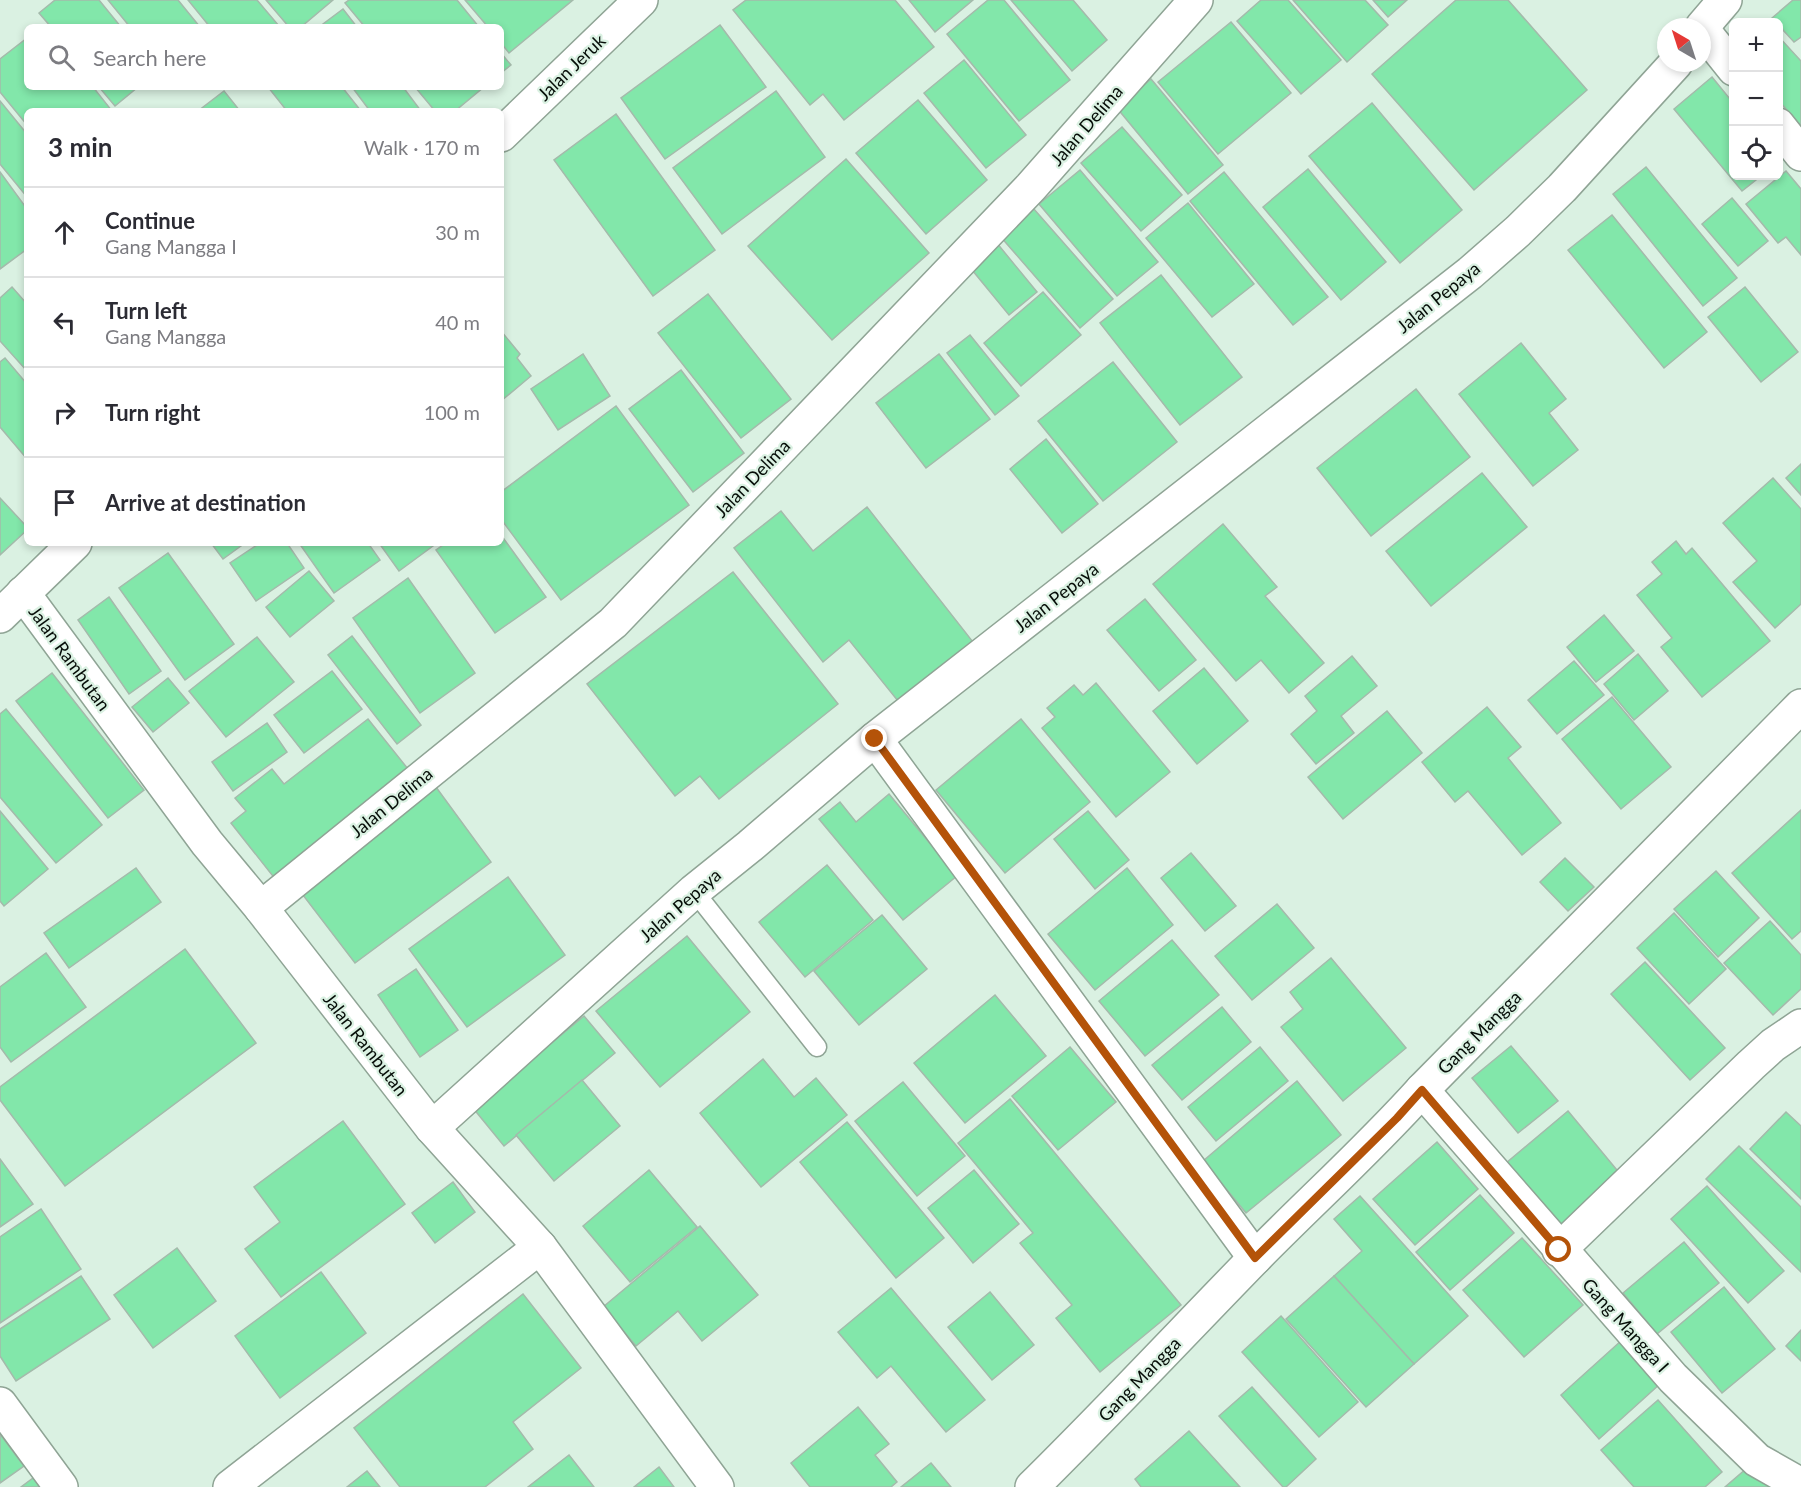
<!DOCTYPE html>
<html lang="en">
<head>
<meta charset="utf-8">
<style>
	:root { --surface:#fff; --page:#f7f7f7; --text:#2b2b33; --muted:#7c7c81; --line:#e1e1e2 }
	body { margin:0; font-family:Lato,sans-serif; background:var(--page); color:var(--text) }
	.controls { position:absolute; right:18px; top:18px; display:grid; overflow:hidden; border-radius:9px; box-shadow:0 3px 9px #0003 }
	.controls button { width:54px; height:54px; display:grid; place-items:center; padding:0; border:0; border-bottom:2px solid var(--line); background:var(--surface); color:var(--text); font:30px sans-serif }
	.compass { position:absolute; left:1657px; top:18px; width:54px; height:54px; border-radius:50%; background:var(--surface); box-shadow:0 3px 9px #0003; rotate:321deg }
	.stop { position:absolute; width:18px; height:18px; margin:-14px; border:4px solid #b45309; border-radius:50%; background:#fff }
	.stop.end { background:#b45309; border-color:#fff; box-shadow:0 2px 6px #0008 }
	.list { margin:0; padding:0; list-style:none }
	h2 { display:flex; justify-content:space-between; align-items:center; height:78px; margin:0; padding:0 24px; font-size:26px }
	h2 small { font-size:20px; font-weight:400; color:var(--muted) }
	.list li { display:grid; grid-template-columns:39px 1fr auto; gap:18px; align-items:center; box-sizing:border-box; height:90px; padding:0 24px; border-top:2px solid var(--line) }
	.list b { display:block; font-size:22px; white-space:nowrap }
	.list p { margin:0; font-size:20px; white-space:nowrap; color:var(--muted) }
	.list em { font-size:20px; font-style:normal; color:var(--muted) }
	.icon { flex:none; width:33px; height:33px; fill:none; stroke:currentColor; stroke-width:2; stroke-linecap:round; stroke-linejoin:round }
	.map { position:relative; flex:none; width:1801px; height:1487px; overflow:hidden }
	.search { position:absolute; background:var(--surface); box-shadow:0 3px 9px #0003; left:24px; top:24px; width:480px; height:66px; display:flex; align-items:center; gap:15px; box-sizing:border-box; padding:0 21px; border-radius:9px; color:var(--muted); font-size:22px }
	.panel { position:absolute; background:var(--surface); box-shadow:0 3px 9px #0003; left:24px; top:108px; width:480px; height:438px; border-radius:9px }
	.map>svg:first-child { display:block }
	.building { fill:#82e7aa; stroke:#a4baab; stroke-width:1.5 }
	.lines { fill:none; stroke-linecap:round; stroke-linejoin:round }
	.service-casing { stroke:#8fa495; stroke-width:21 }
	.minor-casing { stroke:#8fa495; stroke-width:36 }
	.service { stroke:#fff; stroke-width:18 }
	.minor { stroke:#fff; stroke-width:33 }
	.route { stroke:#b45309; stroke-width:8 }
	.labels { text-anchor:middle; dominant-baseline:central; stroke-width:4.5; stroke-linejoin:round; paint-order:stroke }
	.street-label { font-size:18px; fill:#060d08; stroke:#daf1e2 }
</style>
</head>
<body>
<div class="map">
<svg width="1801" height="1487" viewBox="0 0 1801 1487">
	<rect width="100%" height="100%" fill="#daf1e2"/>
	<g class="building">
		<polygon points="55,0 99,0 121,27 51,27 39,13"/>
		<polygon points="108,0 178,0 200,27 130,27"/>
		<polygon points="188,0 257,0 279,26 210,27"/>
		<polygon points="266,0 333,0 301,27 289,27"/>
		<polygon points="349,0 457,0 479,27 365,27 345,3"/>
		<polygon points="465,0 573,0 509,53 501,43 501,27 488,27"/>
		<polygon points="746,0 895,0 934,47 844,120 823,94 810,105 733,10"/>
		<polygon points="909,0 973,0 935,32"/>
		<polygon points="988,0 1004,0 1070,80 1019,121 947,34"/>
		<polygon points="1011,0 1073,0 1107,40 1072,71"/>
		<polygon points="1261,0 1288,0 1341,60 1301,94 1237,21"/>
		<polygon points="1293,0 1365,0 1388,25 1347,62"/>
		<polygon points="1373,0 1407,0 1388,17"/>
		<polygon points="1456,0 1508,0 1587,90 1474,190 1372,74"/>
		<polygon points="1793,0 1801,0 1801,37 1794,42 1772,18"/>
		<polygon points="343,9 357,27 319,27"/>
		<polygon points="1231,22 1291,93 1218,154 1158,82"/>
		<polygon points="720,25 766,87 665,159 621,98"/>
		<polygon points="1778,36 1801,61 1801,126 1778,100"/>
		<polygon points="27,38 27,87 93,87 112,111 27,111 27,125 0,92 0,59"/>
		<polygon points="501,53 511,65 501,73"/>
		<polygon points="964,60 1026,135 986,168 924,93"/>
		<polygon points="1712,77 1734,104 1734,176 1761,176 1742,191 1674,109"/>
		<polygon points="1151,79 1223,165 1188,194 1117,108"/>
		<polygon points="99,87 138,87 115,106"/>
		<polygon points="268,87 342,87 361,111 287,111"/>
		<polygon points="352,87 403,87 421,111 370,111"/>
		<polygon points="415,87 484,87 455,111 435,111"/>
		<polygon points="224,91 240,111 198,111"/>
		<polygon points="776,91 825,157 722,234 673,168"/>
		<polygon points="918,100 987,180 926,234 856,153"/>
		<polygon points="0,101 27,134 27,197 0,164"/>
		<polygon points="1372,103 1462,210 1400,263 1309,156"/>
		<polygon points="616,114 715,250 653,296 554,160"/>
		<polygon points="1122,127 1182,195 1141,231 1081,163"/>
		<polygon points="846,159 929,253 832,340 748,246"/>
		<polygon points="1646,167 1737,278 1703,306 1613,194"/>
		<polygon points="1308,169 1386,262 1341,300 1263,207"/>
		<polygon points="1080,170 1158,262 1117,296 1039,204"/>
		<polygon points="1786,171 1801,189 1801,255 1786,237 1778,243 1746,204"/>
		<polygon points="0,172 27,209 27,249 0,269"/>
		<polygon points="1224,172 1328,297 1293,325 1190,201"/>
		<polygon points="1732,198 1768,241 1738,266 1702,224"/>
		<polygon points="1188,203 1254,284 1212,317 1146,238"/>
		<polygon points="1033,208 1113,299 1080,328 1000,236"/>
		<polygon points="1612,215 1707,332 1664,368 1568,250"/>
		<polygon points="996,242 1037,292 1009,315 968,265"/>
		<polygon points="1161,275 1242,377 1180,425 1100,323"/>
		<polygon points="12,287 27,304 27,371 0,341 0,298"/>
		<polygon points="1745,287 1798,352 1761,382 1708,317"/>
		<polygon points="1043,292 1081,335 1021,386 984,343"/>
		<polygon points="708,294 791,399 741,438 658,333"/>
		<polygon points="501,331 520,354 517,358 531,376 501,401"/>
		<polygon points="970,335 1019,396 995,415 947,353"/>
		<polygon points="1521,343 1566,399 1549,413 1578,450 1533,486 1459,394"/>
		<polygon points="583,354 610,396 558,430 531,389"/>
		<polygon points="939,354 990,419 926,468 876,403"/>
		<polygon points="5,358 27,384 27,459 0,427 0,362"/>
		<polygon points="1113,362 1177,442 1103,501 1038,421"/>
		<polygon points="681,370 744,453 693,492 629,409"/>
		<polygon points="1416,389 1470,457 1371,536 1317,468"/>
		<polygon points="616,406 689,505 561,600 501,519 501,492"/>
		<polygon points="1046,439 1098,504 1062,533 1010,469"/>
		<polygon points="1801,464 1801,495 1786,478"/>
		<polygon points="1482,473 1527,527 1431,606 1386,551"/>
		<polygon points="1773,478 1801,509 1801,604 1775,628 1733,582 1757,561 1723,523"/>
		<polygon points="0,498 27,527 27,530 0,555"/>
		<polygon points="867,507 973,642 898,701 849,640 823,662 734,548 781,511 813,551"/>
		<polygon points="1223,524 1277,587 1265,596 1324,663 1289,693 1261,660 1236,681 1153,584"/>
		<polygon points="501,535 546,597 495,633 436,550 446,543 501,543"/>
		<polygon points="1676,541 1686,554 1692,548 1770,641 1702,697 1661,647 1672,638 1637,595 1662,574 1652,562"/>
		<polygon points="211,543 245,543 223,559"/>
		<polygon points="260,543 287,543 304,568 256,601 230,563"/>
		<polygon points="299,543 368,543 380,560 334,593"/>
		<polygon points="379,543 437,543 399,571"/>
		<polygon points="168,553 234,644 185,680 119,588"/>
		<polygon points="309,571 334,601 290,637 266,607"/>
		<polygon points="733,572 838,704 719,799 700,776 675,796 587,684"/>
		<polygon points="408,578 475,673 420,713 353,618"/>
		<polygon points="109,597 161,671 129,694 78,620"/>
		<polygon points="1145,599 1196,660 1159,691 1107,630"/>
		<polygon points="1604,615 1634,651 1596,682 1567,647"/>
		<polygon points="352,636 421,725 397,744 328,655"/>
		<polygon points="257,637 294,682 226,737 189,691"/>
		<polygon points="1638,654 1668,691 1634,720 1604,684"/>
		<polygon points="1352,656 1377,686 1341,716 1354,733 1316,764 1291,734 1317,711 1305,696"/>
		<polygon points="1574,661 1604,695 1557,734 1528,700"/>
		<polygon points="1204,668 1248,721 1197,764 1153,711"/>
		<polygon points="332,671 362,709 304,753 274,715"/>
		<polygon points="52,673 144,790 108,818 16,701"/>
		<polygon points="168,678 189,703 153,732 132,707"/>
		<polygon points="1096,683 1170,772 1116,817 1042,728 1055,717 1047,708 1074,685 1083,695"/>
		<polygon points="1612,697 1671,767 1621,809 1562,739"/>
		<polygon points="1487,707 1521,747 1508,758 1561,823 1522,855 1468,791 1455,802 1422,762"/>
		<polygon points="6,709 102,825 56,863 0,797 0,714"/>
		<polygon points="1387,711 1422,753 1343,819 1308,777"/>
		<polygon points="368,719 412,774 276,880 231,823 246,811 235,798 272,769 284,784"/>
		<polygon points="1021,719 1090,802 1005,873 936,790"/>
		<polygon points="267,723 287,752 233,791 212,762"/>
		<polygon points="433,783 491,862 355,963 296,886"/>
		<polygon points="889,794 957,876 903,920 819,819 840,802 856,822"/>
		<polygon points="1801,810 1801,931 1792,939 1732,873"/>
		<polygon points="0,811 48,869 4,906 0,901"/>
		<polygon points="1088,811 1129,860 1095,889 1054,839"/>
		<polygon points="1191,853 1236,906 1205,931 1161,878"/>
		<polygon points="1565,858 1594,887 1568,911 1540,882"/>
		<polygon points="827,865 873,920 805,977 759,922"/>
		<polygon points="136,868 161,902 69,968 44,933"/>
		<polygon points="1127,868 1173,925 1095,990 1048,934"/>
		<polygon points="1716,871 1759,918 1718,957 1674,909"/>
		<polygon points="508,877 565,955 467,1027 409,949"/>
		<polygon points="1277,904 1314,948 1252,1000 1215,956"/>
		<polygon points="1674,913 1726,969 1689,1004 1637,948"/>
		<polygon points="882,915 927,969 859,1025 814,971"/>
		<polygon points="1770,921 1801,955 1801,989 1773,1015 1724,963"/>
		<polygon points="687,936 750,1012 660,1087 596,1011"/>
		<polygon points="1172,940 1219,995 1145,1056 1099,1001"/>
		<polygon points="185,949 256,1043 65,1186 0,1100 0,1087"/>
		<polygon points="46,953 86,1007 11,1062 0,1047 0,987"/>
		<polygon points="1331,958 1406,1048 1343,1101 1281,1027 1303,1009 1290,992"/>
		<polygon points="1645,962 1725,1048 1690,1080 1611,994"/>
		<polygon points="416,969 458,1030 420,1057 378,995"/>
		<polygon points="995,995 1046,1056 965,1123 914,1063"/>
		<polygon points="1222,1007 1251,1042 1182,1100 1152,1065"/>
		<polygon points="584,1016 615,1053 504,1146 473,1108"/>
		<polygon points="1511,1046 1558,1101 1518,1133 1472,1078"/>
		<polygon points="1070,1047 1116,1102 1058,1150 1012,1096"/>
		<polygon points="1260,1047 1288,1081 1216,1141 1188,1107"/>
		<polygon points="763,1059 794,1097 816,1078 847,1115 761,1187 700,1113"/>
		<polygon points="582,1080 620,1126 554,1181 516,1135"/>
		<polygon points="1297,1081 1341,1135 1246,1213 1203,1161"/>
		<polygon points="903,1082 965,1156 917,1196 855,1121"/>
		<polygon points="1010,1099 1181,1305 1100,1372 1056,1318 1072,1305 1020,1243 1033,1233 958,1143"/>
		<polygon points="1568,1111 1621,1175 1559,1227 1506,1163"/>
		<polygon points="1786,1112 1801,1126 1801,1199 1750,1149"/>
		<polygon points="343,1121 405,1204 281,1297 245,1249 280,1222 254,1187"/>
		<polygon points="847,1122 944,1238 896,1278 800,1162"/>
		<polygon points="1437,1142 1478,1189 1415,1245 1373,1199"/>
		<polygon points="1739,1146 1801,1207 1801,1272 1706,1179"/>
		<polygon points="0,1159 33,1204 0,1227"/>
		<polygon points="649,1170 697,1227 630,1282 583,1226"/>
		<polygon points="974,1170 1019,1224 973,1263 928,1208"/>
		<polygon points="453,1182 475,1212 435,1243 412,1213"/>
		<polygon points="1707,1186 1784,1271 1748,1303 1671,1219"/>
		<polygon points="1480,1195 1514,1233 1450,1290 1416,1252"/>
		<polygon points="1360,1196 1468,1316 1414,1364 1334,1276 1362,1251 1334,1219"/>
		<polygon points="41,1209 81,1269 0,1323 0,1237"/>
		<polygon points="700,1226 758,1295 702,1341 678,1311 636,1346 603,1307"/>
		<polygon points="1522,1238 1583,1305 1524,1357 1463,1290"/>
		<polygon points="1684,1242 1719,1283 1657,1334 1623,1293"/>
		<polygon points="177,1248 216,1301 153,1348 114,1295"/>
		<polygon points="321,1272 366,1333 280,1398 235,1336"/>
		<polygon points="81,1276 110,1319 16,1381 0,1356 0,1329"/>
		<polygon points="1334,1276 1414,1364 1366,1407 1286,1319"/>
		<polygon points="1724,1287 1775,1349 1722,1393 1671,1332"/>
		<polygon points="891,1288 985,1400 946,1432 891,1366 877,1378 838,1332"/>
		<polygon points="990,1292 1034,1345 992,1380 948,1327"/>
		<polygon points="523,1294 581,1368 513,1422 533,1449 485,1487 400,1487 354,1428"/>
		<polygon points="1281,1316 1358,1402 1319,1437 1242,1352"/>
		<polygon points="1801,1330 1801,1361 1786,1346"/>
		<polygon points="1622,1340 1661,1383 1599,1439 1561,1395"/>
		<polygon points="1252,1387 1316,1459 1286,1487 1283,1487 1219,1416"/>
		<polygon points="1658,1400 1722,1472 1705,1487 1634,1487 1601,1450"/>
		<polygon points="858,1407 889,1444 875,1455 897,1482 891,1487 810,1487 791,1463"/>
		<polygon points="1189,1431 1240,1487 1141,1487 1135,1479"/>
		<polygon points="0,1434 24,1466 0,1483"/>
		<polygon points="569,1455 594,1487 528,1487"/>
		<polygon points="1754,1462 1776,1487 1725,1487"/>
		<polygon points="931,1463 951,1487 901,1487"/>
		<polygon points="659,1467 674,1487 634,1487"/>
		<polygon points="367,1471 380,1487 347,1487"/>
		<polygon points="33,1478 40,1487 21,1487"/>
	</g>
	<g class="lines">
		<defs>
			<polyline id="service" points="694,891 817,1047"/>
			<g id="minor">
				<polyline points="1702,27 1725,0"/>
				<polyline points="1702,29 1734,69"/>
				<polyline points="1778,125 1801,154"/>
				<polyline points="501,135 641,0"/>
				<polyline points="23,593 207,843 261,908 432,1128 540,1247 717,1487"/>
				<polyline points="0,616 75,543"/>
				<polyline points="875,739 1255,1258"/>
				<polyline points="261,908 613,623 1031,187 1196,0"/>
				<polyline points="1422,1090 1673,1378 1757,1460 1801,1485"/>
				<polyline points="432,1128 694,891 750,846 875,739 1470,273 1518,231 1562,188 1676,63"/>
				<polyline points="1559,1250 1751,1065 1773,1045 1801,1026"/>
				<polyline points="0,1404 61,1487"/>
				<polyline points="230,1487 540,1247"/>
				<path d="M1032,1487C1108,1412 1180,1335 1255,1258C1310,1202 1369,1149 1422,1090L1801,706"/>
			</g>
		</defs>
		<use href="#service" class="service-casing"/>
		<use href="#minor" class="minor-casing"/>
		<use href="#service" class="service"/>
		<use href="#minor" class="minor"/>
	</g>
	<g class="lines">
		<polyline class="route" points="875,739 1255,1258 1397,1118 1422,1090 1559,1250"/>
	</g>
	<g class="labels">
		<g class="street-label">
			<text transform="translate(571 67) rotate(-44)">Jalan Jeruk</text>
			<text transform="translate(1086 125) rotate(-49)">Jalan Delima</text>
			<text transform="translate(1438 297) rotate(-39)">Jalan Pepaya</text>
			<text transform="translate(752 478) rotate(-46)">Jalan Delima</text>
			<text transform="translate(1056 597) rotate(-38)">Jalan Pepaya</text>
			<text transform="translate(70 658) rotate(54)">Jalan Rambutan</text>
			<text transform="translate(391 802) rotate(-39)">Jalan Delima</text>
			<text transform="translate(680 905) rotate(-41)">Jalan Pepaya</text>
			<text transform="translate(1479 1032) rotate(-45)">Gang Mangga</text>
			<text transform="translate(366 1044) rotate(52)">Jalan Rambutan</text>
			<text transform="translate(1626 1325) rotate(48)">Gang Mangga I</text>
			<text transform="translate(1139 1379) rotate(-46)">Gang Mangga</text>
		</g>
	</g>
</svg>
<div class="controls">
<button>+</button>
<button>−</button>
<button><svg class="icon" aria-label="locate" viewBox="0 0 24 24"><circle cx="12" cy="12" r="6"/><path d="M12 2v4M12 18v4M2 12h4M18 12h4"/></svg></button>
</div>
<svg class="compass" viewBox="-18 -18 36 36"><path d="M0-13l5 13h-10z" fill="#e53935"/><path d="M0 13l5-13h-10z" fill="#7c7c81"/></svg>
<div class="stop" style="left:1559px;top:1250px"></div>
<div class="stop end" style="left:875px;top:739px"></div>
<div class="search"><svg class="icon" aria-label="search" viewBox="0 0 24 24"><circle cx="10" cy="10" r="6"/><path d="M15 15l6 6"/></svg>Search here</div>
<section class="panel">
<h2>3 min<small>Walk · 170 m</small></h2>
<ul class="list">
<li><svg class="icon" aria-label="ahead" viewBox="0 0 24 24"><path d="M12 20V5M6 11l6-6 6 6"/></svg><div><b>Continue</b><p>Gang Mangga I</p></div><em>30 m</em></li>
<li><svg class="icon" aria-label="left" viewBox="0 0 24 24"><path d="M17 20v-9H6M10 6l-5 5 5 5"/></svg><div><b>Turn left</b><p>Gang Mangga</p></div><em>40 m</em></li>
<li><svg class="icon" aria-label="right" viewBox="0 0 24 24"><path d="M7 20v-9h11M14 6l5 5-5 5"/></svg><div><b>Turn right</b></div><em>100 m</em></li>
<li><svg class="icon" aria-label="arrive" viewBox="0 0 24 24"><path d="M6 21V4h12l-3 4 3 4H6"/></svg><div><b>Arrive at destination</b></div></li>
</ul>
</section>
</div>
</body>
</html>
